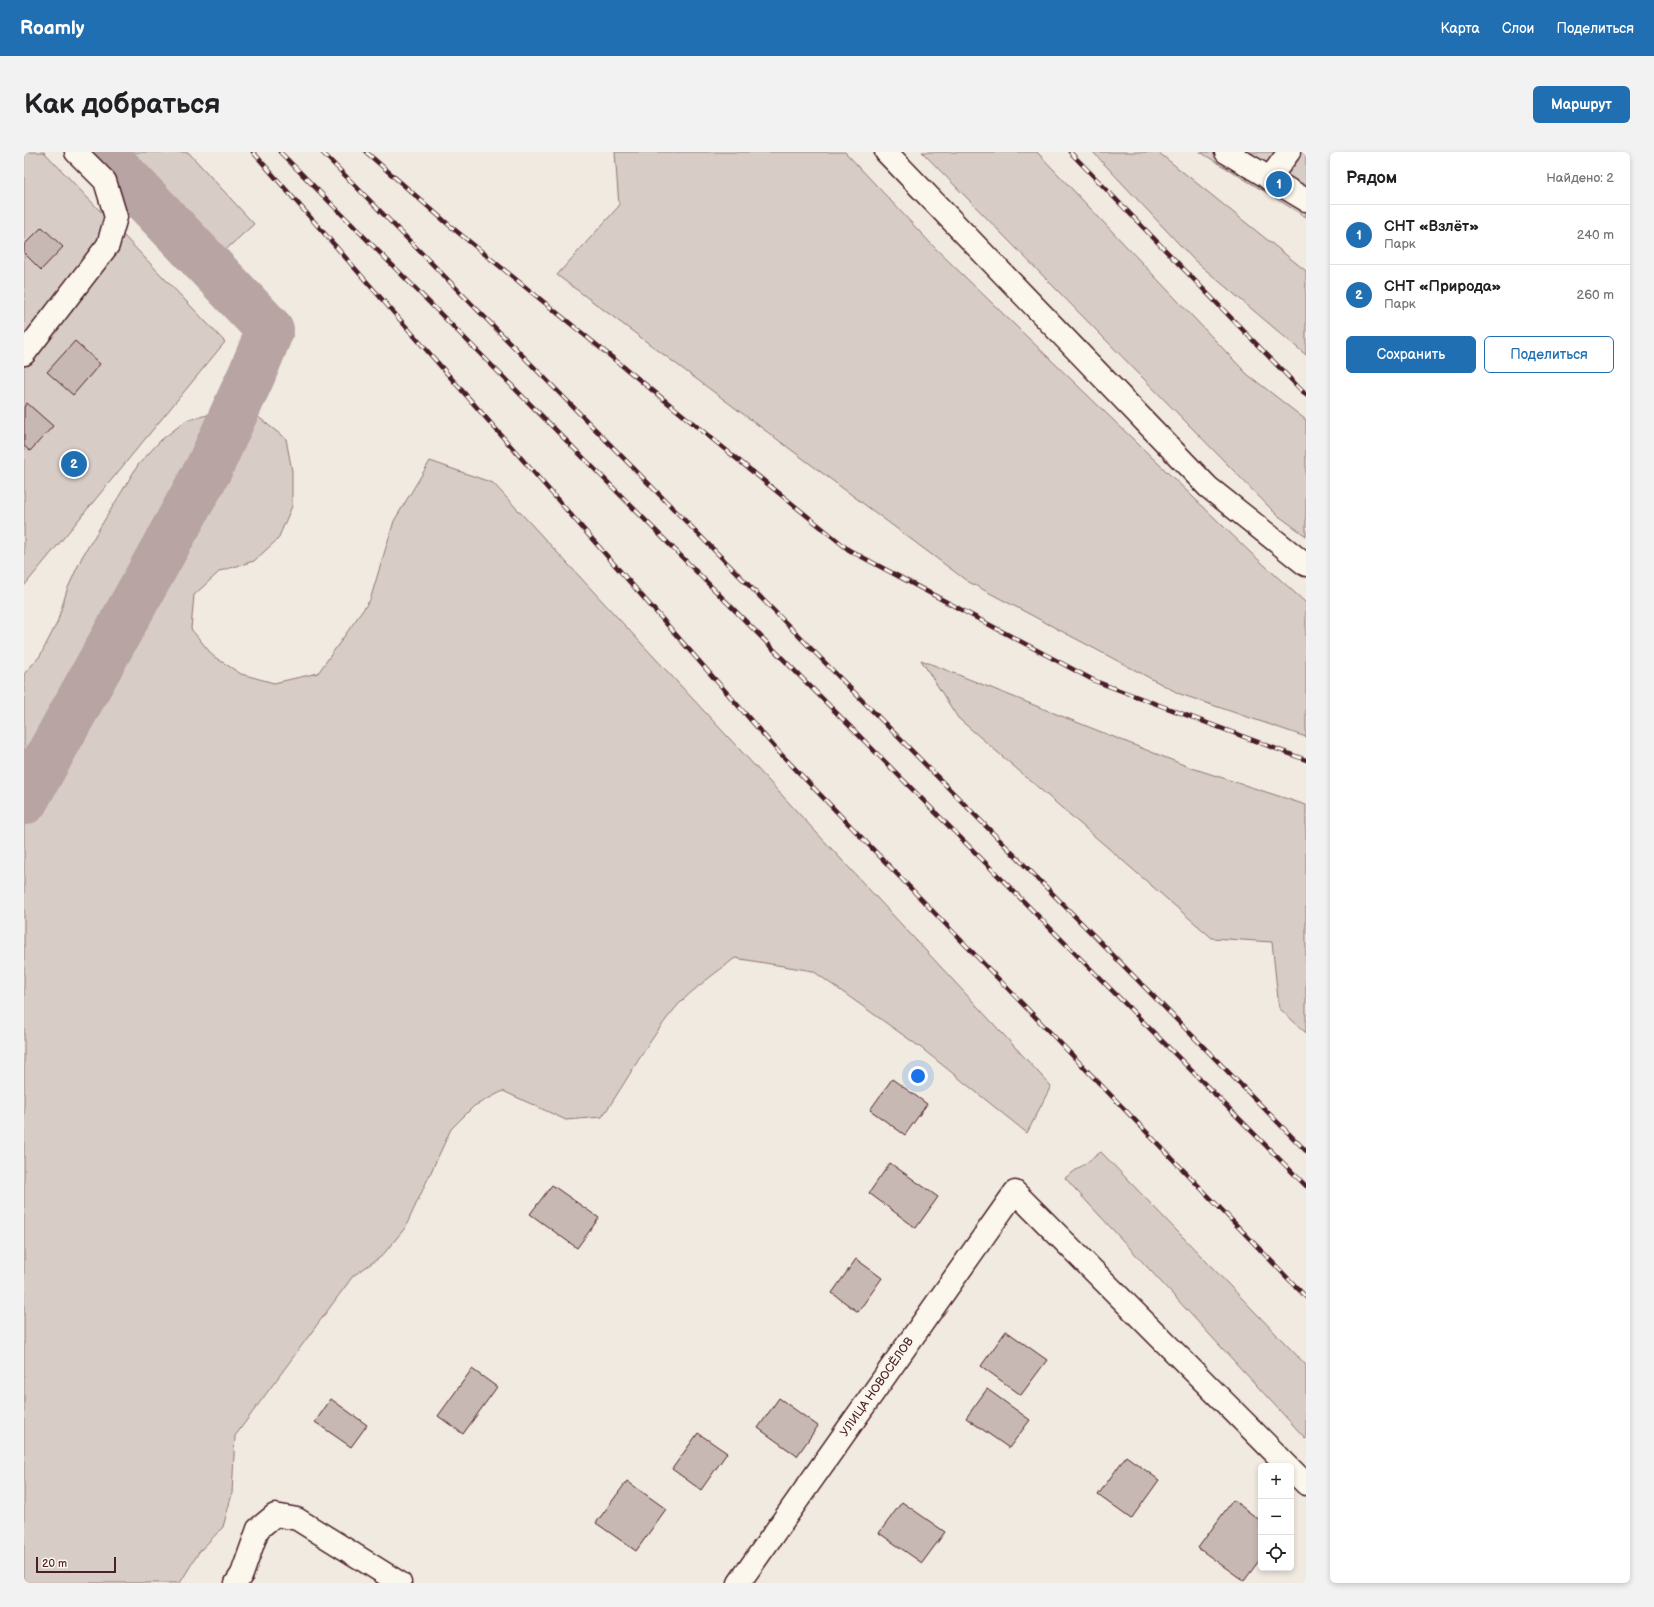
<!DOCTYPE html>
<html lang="ru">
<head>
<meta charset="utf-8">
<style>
	:root { --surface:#fff; --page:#f2f2f2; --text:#202124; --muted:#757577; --line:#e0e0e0; --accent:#1f6fb2 }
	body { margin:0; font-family:"Balsamiq Sans",sans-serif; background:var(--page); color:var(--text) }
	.controls { position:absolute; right:12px; bottom:12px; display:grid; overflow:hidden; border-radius:6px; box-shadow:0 2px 6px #0003 }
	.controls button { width:36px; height:36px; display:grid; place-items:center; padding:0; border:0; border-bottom:1px solid var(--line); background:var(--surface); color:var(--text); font:20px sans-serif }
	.scale { position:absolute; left:12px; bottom:10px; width:80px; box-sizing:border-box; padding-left:4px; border:2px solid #4a1f2b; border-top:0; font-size:11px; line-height:14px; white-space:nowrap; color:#4a1f2b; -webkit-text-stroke:3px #fbf7ec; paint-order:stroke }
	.you { position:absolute; left:894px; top:924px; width:14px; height:14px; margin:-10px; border:3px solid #fff; border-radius:50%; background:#1a73e8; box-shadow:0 0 0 6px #1a73e833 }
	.badge { display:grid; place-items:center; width:26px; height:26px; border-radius:50%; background:var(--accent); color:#fff; font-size:13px; font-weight:700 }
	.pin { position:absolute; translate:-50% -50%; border:2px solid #fff; box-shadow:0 1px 4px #0006 }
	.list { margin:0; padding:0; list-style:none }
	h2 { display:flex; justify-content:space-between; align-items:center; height:52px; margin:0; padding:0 16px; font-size:17px }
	h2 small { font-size:13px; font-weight:400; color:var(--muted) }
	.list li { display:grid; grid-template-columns:26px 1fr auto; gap:12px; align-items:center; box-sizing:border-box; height:60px; padding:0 16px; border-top:1px solid var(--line) }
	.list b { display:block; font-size:15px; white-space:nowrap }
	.list p { margin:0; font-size:13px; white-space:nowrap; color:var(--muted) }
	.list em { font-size:13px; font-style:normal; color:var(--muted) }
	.actions { display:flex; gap:8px; padding:12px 16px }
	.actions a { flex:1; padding:9px 0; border:1px solid var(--accent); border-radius:6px; text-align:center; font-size:14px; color:var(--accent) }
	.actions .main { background:var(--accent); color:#fff }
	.icon { flex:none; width:22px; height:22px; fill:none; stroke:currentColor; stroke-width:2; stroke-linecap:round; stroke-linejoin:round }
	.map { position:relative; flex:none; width:1282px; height:1431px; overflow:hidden; border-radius:6px }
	header { display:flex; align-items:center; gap:24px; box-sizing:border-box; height:56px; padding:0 20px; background:var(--accent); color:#fff }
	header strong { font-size:19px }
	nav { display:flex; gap:22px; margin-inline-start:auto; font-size:14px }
	.intro { display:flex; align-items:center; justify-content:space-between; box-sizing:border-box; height:96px; padding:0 24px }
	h1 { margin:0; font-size:28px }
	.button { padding:10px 18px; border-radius:6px; background:var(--accent); color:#fff; font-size:14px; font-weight:700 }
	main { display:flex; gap:24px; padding:0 24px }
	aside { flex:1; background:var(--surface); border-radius:6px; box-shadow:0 2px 6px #0003 }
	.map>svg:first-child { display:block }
	.green { fill:#d8ccc6; stroke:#917678 }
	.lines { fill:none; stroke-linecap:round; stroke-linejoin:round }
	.river { stroke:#b8a4a2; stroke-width:48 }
	.building { fill:#c8b8b3; stroke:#4a1f2b }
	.minor-casing { stroke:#4a1f2b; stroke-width:25 }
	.minor { stroke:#fbf7ec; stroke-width:22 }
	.rail-casing { stroke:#4a1f2b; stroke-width:4.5 }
	.rail { stroke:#fbf7ec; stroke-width:3; stroke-dasharray:9; stroke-linecap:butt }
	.labels { text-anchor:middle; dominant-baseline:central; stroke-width:3; stroke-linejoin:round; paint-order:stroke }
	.street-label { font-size:12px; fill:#4a1f2b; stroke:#fbf7ec }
</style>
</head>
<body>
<header>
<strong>Roamly</strong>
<nav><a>Карта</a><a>Слои</a><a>Поделиться</a></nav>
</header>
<div class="intro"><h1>Как добраться</h1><a class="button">Маршрут</a></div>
<main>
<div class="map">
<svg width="1282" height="1431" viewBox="0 0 1282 1431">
	<rect width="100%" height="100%" fill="#f0eae0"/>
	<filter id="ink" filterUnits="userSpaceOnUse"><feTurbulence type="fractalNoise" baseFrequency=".025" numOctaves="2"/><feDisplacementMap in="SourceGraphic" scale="8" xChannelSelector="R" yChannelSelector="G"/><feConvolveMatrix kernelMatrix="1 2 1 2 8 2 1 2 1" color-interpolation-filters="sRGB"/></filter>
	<g filter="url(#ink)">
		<g class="green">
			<polygon points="0,0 20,0 201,190 0,434"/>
			<polygon points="102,0 164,0 230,72 198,101"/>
			<polygon points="591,0 821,0 911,96 1227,401 1282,451 1282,585 1156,542 943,429 533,123 595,54"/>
			<polygon points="898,0 1013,0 1223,222 1282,268 1282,384 1252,362"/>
			<polygon points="1069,0 1134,0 1282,119 1282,203 1170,108"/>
			<polygon points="1176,0 1282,0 1282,65"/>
			<path d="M200,259L233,264L262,287L268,319V354L254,387L230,409L196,419L170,443L167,477L189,504L217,522L250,531L294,521L346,448L370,369L406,309L469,331L1027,934L1003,981L896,895L789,819L711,806C692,821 670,836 654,853C624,887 604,928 578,965L542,968L479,939L450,954L427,977L381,1076L358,1104L329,1124L211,1284L208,1342L199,1375L175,1400L156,1431H0V522L16,504L33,471L43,438L58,405L114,313L137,288L163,268Z"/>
			<polygon points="897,508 1165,615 1282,653 1282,881 1255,856 1248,790 1188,786 934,566"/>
			<polygon points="1077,1000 1282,1213 1282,1287 1041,1026"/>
		</g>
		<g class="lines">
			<polyline class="river" points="0,649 185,316 228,222 246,178 77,0"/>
		</g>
		<g class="building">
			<polygon points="18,75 39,95 17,118 0,101 0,93"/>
			<polygon points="51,189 76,212 49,243 23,220"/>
			<polygon points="3,251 29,274 6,299 0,294 0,255"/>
			<polygon points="868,927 903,952 881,983 846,958"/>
			<polygon points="866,1011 914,1045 892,1076 845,1041"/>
			<polygon points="528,1033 575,1066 553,1096 506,1062"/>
			<polygon points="832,1107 858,1126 834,1160 808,1141"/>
			<polygon points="982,1179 1023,1208 997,1243 957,1214"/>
			<polygon points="448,1217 473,1235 439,1282 414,1264"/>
			<polygon points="963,1237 1006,1268 985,1296 942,1266"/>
			<polygon points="755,1246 794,1274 773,1304 734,1276"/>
			<polygon points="307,1247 343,1273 327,1295 291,1270"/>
			<polygon points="674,1281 703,1301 677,1338 648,1317"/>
			<polygon points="1102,1304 1135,1328 1107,1367 1074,1343"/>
			<polygon points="603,1329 642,1357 612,1399 572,1371"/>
			<polygon points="1209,1348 1237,1369 1237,1406 1220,1429 1174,1396"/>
			<polygon points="878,1350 921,1380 898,1411 855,1381"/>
		</g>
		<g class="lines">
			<defs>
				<g id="minor">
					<polyline points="862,0 1184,335 1282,413"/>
					<polyline points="1202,0 1282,48"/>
					<polyline points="1245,27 1265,0"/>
					<polyline points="0,202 84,93 92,65 81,29 52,0"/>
					<polyline points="1267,1317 1282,1332"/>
					<polyline points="212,1431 218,1422 234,1377 251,1363 273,1367 376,1431"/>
					<polyline points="715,1431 991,1040 1264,1314"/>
				</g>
			</defs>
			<use href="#minor" class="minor-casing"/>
			<use href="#minor" class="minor"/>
			<defs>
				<g id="rail">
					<polyline points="229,0 753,598 1282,1145"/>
					<polyline points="256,0 1282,1034"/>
					<polyline points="298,0 1282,999"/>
					<polyline points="342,0 425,73 825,398 1071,529 1282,608"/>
					<polyline points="1046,0 1282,243"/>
				</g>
			</defs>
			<use href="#rail" class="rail-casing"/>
			<use href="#rail" class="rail"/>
		</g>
	</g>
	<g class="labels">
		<g class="street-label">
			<text transform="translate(853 1235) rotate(-55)">УЛИЦА НОВОСЁЛОВ</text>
		</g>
	</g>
</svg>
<div class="controls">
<button>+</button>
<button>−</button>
<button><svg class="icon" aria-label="locate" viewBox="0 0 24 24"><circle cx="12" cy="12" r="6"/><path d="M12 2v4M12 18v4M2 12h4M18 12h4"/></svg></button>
</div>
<div class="scale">20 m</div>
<div class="you"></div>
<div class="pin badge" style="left:1255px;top:32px">1</div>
<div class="pin badge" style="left:50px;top:312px">2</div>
</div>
<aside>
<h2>Рядом<small>Найдено: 2</small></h2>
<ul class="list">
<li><span class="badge">1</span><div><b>СНТ «Взлёт»</b><p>Парк</p></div><em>240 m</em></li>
<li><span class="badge">2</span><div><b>СНТ «Природа»</b><p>Парк</p></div><em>260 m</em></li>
</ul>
<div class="actions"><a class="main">Сохранить</a><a>Поделиться</a></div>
</aside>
</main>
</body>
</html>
